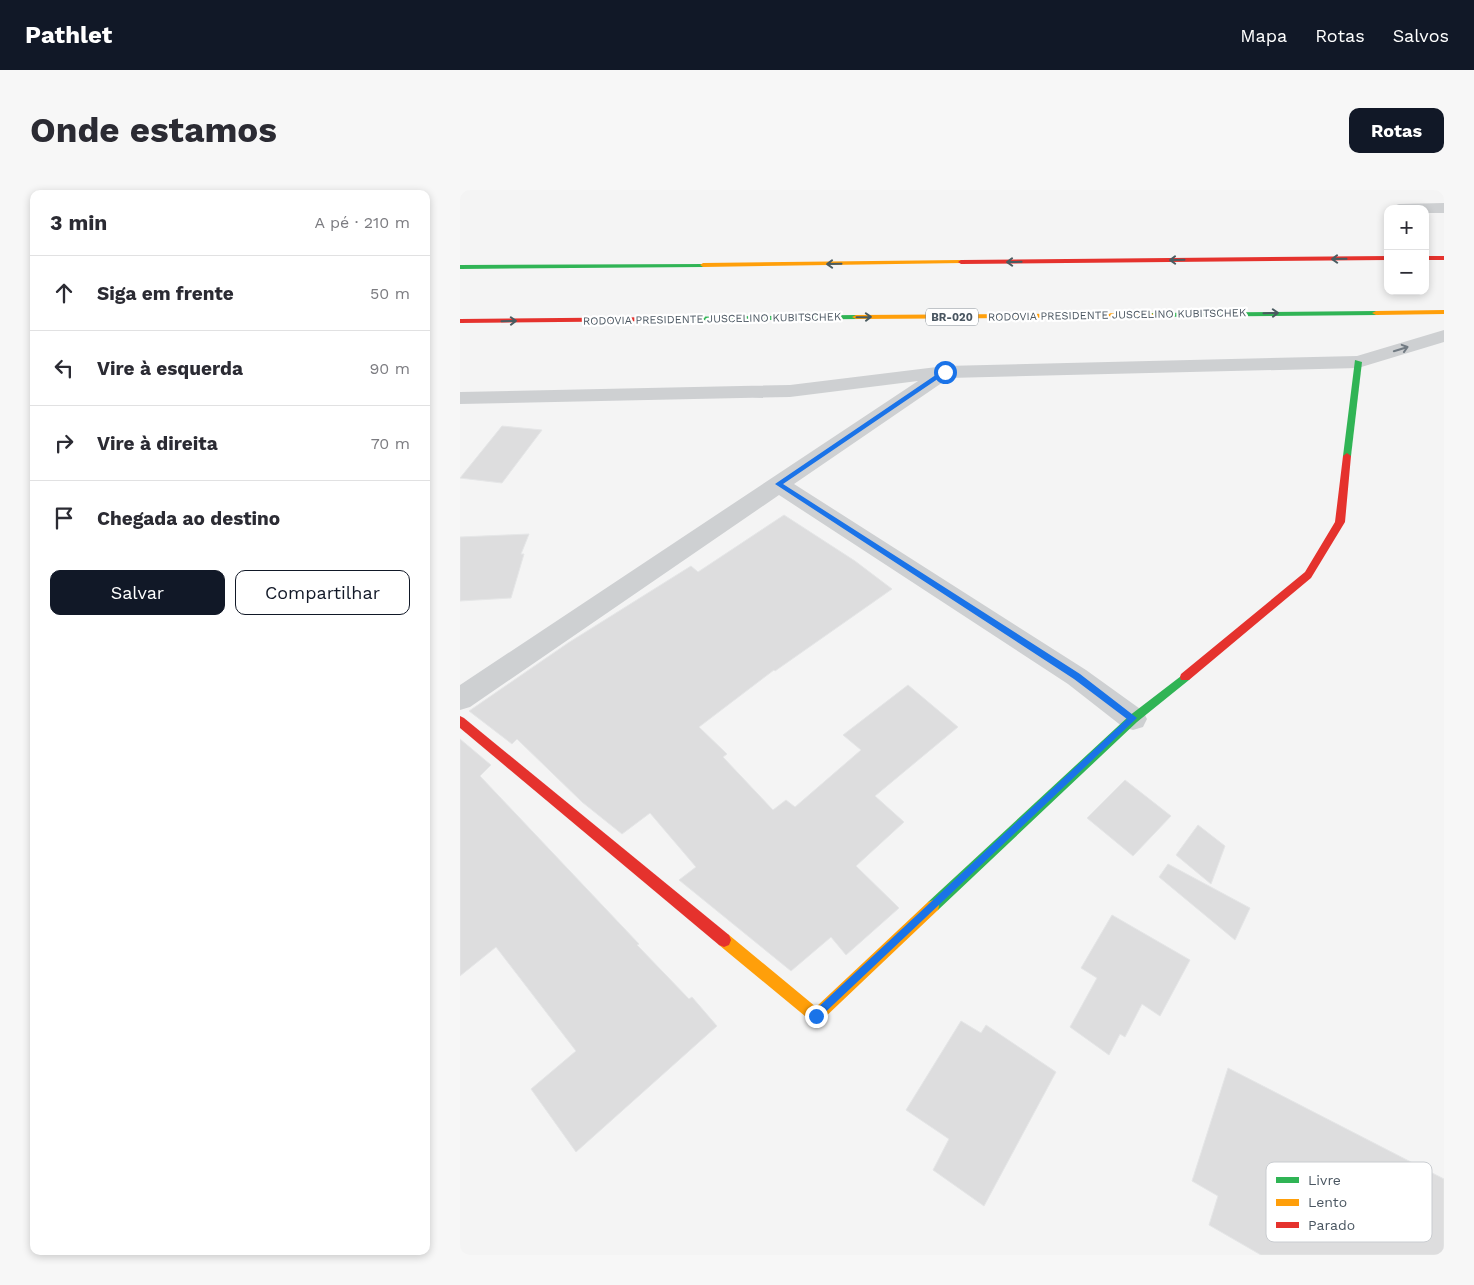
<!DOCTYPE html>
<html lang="pt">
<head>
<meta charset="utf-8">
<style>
	:root { --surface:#fff; --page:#f7f7f7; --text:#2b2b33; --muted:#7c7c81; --line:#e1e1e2; --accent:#111827 }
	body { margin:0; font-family:"Work Sans",sans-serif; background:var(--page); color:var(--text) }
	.controls { position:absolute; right:15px; top:15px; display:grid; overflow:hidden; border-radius:10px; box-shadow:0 2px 8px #0003 }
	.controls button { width:45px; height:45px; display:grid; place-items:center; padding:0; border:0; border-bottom:1px solid var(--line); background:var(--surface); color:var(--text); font:25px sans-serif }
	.stop { position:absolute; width:15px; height:15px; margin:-11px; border:4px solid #1a73e8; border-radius:50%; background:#fff }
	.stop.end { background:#1a73e8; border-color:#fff; box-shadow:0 1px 5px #0008 }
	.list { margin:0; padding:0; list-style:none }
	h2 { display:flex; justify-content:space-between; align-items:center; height:65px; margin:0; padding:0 20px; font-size:21px }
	h2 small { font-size:16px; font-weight:400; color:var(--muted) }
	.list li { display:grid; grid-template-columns:32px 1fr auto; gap:15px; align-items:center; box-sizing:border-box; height:75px; padding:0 20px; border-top:1px solid var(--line) }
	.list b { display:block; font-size:19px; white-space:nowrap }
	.list em { font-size:16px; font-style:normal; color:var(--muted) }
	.actions { display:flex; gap:10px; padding:15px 20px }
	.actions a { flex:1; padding:11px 0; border:1px solid var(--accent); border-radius:10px; text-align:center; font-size:18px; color:var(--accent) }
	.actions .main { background:var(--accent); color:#fff }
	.icon { flex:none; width:28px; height:28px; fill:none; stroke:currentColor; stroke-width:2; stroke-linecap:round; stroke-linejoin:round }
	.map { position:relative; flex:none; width:984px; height:1065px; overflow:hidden; border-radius:10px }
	header { display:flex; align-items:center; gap:30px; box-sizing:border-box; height:70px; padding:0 25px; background:var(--accent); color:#fff }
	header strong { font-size:24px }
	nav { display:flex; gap:28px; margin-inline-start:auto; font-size:18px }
	.intro { display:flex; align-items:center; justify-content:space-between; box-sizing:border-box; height:120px; padding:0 30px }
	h1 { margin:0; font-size:35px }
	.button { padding:12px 22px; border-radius:10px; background:var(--accent); color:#fff; font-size:18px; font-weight:700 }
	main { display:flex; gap:30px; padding:0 30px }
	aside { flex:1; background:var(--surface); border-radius:10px; box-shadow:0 2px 8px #0003 }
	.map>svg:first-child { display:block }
	.building { fill:#ddddde; stroke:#e5e6e7 }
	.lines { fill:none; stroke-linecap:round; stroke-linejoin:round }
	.street { fill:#ced0d2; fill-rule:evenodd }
	.fast { fill:#30b455; fill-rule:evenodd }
	.slow { fill:#ff9f0a; fill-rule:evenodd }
	.jam { fill:#e5322d; fill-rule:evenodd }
	.oneway { stroke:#495b60 }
	.oneway2 { stroke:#727b83 }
	.route { fill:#1a73e8 }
	.labels { text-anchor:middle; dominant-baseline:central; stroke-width:4.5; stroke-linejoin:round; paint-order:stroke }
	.far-street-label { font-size:11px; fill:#4a5661; stroke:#fff }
	.shield { fill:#fff; stroke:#808990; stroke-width:1 }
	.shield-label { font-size:11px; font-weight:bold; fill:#4a5661 }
	.key { fill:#fff; stroke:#c9ccd0; stroke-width:1 }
	.key-label { font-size:14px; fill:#4a5661 }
</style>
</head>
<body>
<header>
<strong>Pathlet</strong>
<nav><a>Mapa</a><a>Rotas</a><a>Salvos</a></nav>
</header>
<div class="intro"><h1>Onde estamos</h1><a class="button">Rotas</a></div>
<main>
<aside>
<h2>3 min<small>A pé · 210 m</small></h2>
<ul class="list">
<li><svg class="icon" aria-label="ahead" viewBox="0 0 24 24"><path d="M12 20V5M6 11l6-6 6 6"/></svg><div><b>Siga em frente</b></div><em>50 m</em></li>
<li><svg class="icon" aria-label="left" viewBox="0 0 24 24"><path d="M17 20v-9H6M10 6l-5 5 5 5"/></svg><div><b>Vire à esquerda</b></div><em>90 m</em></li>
<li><svg class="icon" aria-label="right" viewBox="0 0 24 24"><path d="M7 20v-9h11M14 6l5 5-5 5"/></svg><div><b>Vire à direita</b></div><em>70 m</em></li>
<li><svg class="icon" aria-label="arrive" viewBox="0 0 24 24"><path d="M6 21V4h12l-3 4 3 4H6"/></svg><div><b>Chegada ao destino</b></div></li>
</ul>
<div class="actions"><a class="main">Salvar</a><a>Compartilhar</a></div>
</aside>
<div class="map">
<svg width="984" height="1065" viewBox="0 0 984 1065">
	<rect width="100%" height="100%" fill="#f4f4f4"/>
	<g class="building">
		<polygon points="42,236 82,240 42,293 0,288"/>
		<polygon points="324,325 395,371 432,399 315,481 314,480 239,537 267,564 263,567 313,620 326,610 335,617 401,560 383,545 448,495 498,537 415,606 444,632 396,676 439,718 386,765 371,747 331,781 219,690 236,677 190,623 162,644 122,612 57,549 52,554 9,521 108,453 231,376 238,382"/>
		<polygon points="69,344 61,364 64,364 51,408 0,411 0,347"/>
		<polygon points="0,549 31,575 20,586 179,754 177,755 229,809 232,807 257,836 116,962 71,899 116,861 36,757 0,786"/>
		<polygon points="665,590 711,626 673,666 627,628"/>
		<polygon points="738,635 765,656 751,694 716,665"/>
		<polygon points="708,674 790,718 775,750 699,687"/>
		<polygon points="652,725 730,770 700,826 682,814 665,847 660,844 649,865 610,837 637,788 621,778"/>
		<polygon points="501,831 521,843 526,835 596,882 524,1016 473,980 489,949 446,920"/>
		<polygon points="768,878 984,989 984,1065 801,1065 749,1035 758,1006 732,991"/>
	</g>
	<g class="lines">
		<g class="street">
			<polygon points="984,13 984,23 965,23 965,19 931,19 934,16 939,14"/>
			<polygon points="984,140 984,152 898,178 489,188 334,294 626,480 683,521 687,529 683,537 673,540 663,537 608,494 319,305 10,517 0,520 0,495 458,191 330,207 0,214 0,202 330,195 485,176 897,166"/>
		</g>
		<g class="fast">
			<polygon points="245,74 246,75 243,77 0,79 0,75"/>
			<polygon points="916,121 920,123 919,125 691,127 687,125 691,123"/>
			<polygon points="396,125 399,125 399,129 205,131 201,129 205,127"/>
			<polygon points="895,170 902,172 891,266 887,269 883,266"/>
			<polygon points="725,483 729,484 730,487 729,490 677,532 478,720 473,722 468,720 467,716 468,712 669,526"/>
		</g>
		<g class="slow">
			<polygon points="501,70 504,72 503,73 243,77 240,75 243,73"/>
			<polygon points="984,120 984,124 916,125 912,123 916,121"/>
			<polygon points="691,123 695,125 694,127 396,129 392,127 396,125"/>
			<polygon points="473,710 478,712 479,716 478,720 361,831 356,833 351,831 259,755 257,750 259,745 264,743 269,745 356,817 468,712"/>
		</g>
		<g class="jam">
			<polygon points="928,66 928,70 501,74 498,72 501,70"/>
			<rect x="965" y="66" width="19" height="4"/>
			<polygon points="208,127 208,131 205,131 0,133 0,129"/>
			<polygon points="887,263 891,266 885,332 851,388 729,490 721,490 720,487 721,484 845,382 875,332 883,266"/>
			<polygon points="0,526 4,528 269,745 271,750 269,755 264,757 259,755 0,538"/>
		</g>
	</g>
	<defs><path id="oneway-shaft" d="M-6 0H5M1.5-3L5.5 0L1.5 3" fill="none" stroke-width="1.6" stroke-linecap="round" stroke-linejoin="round" transform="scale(1.25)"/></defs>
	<g class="oneway">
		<use href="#oneway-shaft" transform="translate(879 69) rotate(179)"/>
		<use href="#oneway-shaft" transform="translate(717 70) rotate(179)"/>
		<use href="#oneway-shaft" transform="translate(554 72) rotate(179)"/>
		<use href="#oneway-shaft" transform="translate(374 74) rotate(179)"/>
		<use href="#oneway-shaft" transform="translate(811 123) rotate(-1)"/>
		<use href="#oneway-shaft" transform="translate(404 127) rotate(-1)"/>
		<use href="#oneway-shaft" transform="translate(49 131) rotate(-1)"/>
	</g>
	<use class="oneway2" href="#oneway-shaft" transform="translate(941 159) rotate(-17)"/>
	<polygon class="route" points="483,180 488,182 323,294 620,484 677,528 356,831 351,826 353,822 667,529 614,489 315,294"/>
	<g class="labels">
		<g class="far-street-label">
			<text transform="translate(657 125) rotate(-1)">RODOVIA PRESIDENTE JUSCELINO KUBITSCHEK</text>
			<text transform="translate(252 129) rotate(-1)">RODOVIA PRESIDENTE JUSCELINO KUBITSCHEK</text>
		</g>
		<rect class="shield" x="466" y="118.5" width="52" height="17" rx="4"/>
		<g class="shield-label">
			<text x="492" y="127">BR-020</text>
		</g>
	</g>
	<rect x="806" y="972" width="166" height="80" rx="8" class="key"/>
	<rect x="816" y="987" width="23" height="6" fill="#30b455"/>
	<rect x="816" y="1009" width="23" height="7" fill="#ff9f0a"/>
	<rect x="816" y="1032" width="23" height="6" fill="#e5322d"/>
	<g class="key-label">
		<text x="848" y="995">Livre</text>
		<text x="848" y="1017">Lento</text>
		<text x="848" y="1040">Parado</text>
	</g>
</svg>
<div class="controls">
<button>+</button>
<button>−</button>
</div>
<div class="stop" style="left:485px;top:182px"></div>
<div class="stop end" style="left:356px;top:826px"></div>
</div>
</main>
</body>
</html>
